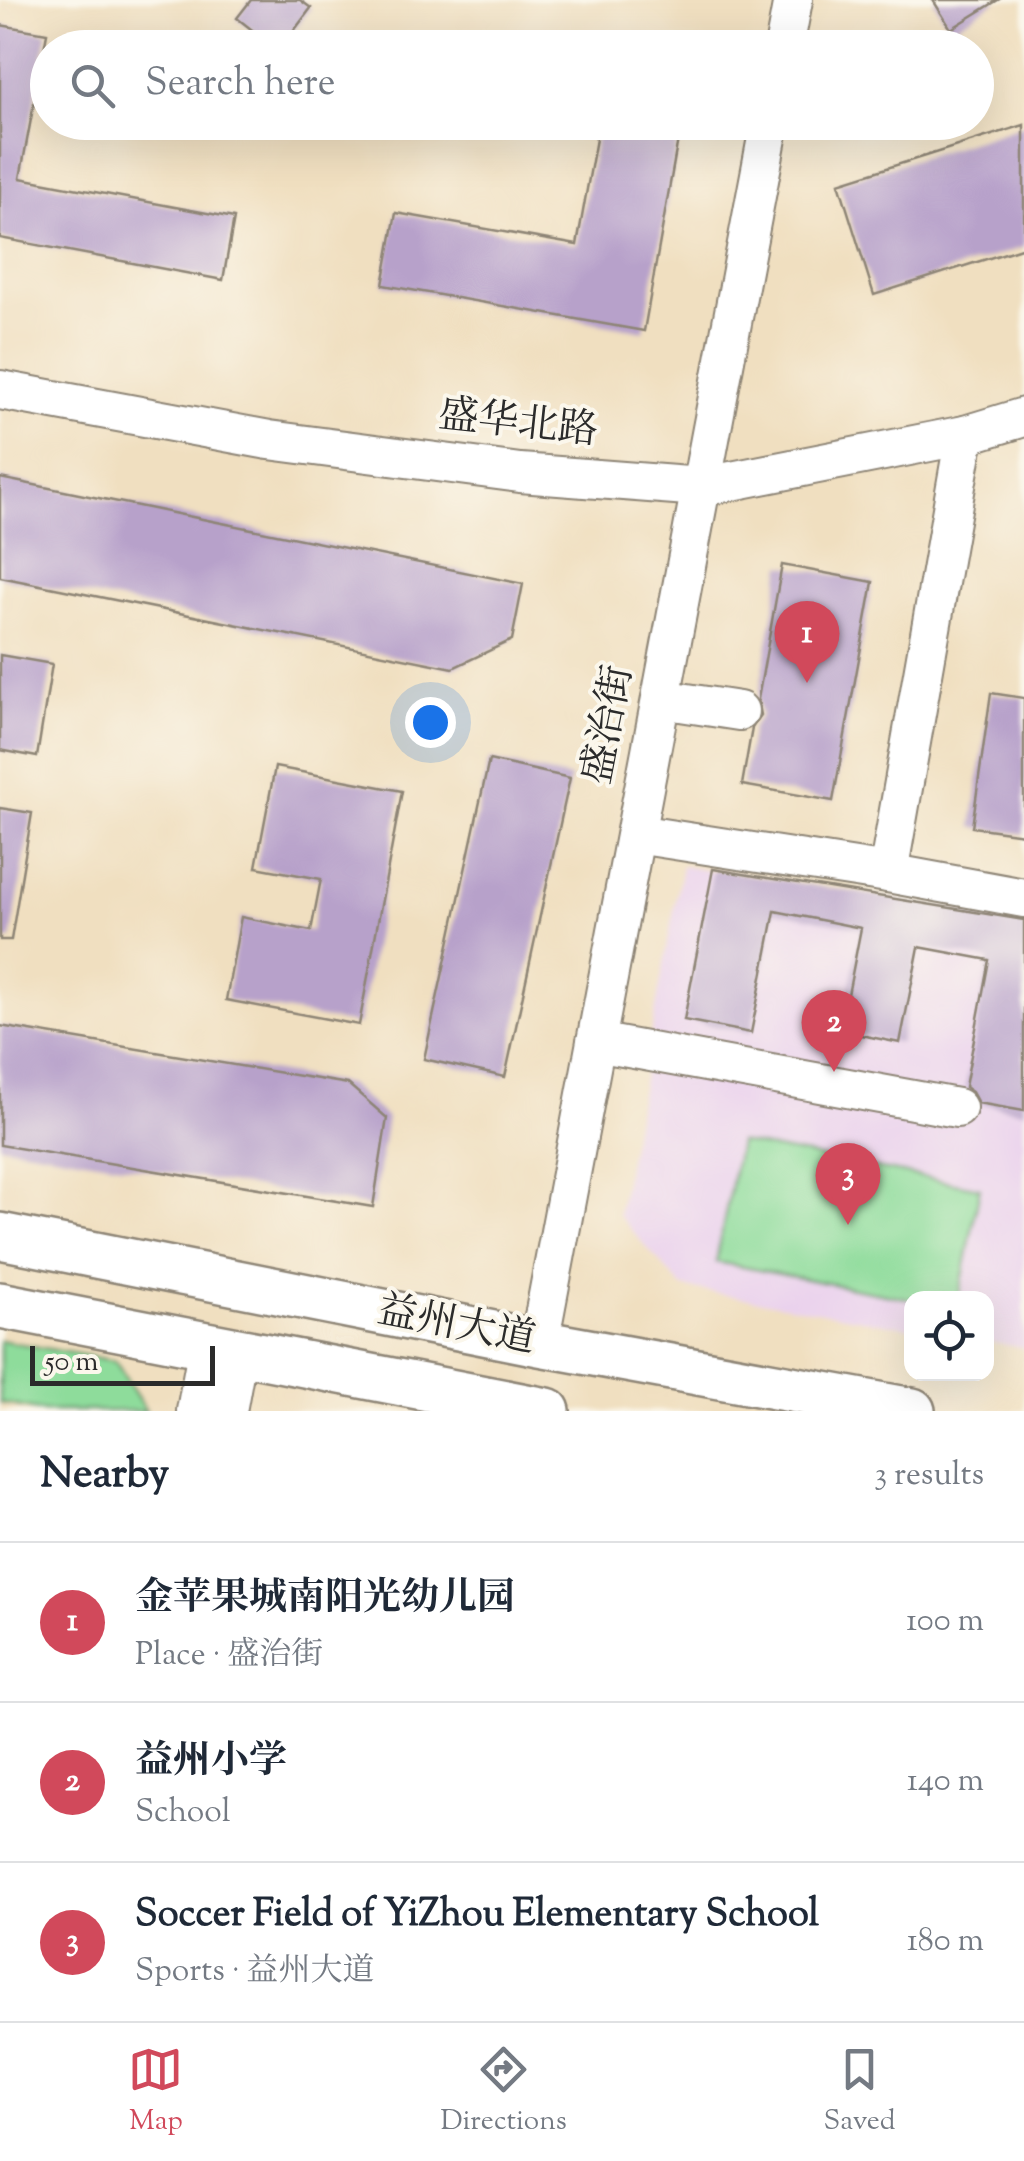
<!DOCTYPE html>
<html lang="en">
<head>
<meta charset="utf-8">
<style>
	:root { --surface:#fff; --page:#f6f6f7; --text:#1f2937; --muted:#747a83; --line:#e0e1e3; --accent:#d1495b }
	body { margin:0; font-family:"Sorts Mill Goudy","Noto Serif SC",serif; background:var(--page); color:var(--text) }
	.controls { position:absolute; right:30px; bottom:30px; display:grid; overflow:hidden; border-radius:20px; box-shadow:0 10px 40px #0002 }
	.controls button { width:90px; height:90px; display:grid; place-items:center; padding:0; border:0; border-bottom:2px solid var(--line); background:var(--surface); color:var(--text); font:50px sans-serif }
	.scale { position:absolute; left:30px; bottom:25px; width:185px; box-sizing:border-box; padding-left:10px; border:5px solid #2b2b2b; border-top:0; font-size:28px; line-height:35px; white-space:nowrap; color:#2b2b2b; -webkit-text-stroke:8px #fbf7ec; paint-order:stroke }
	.you { position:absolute; left:430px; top:722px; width:35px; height:35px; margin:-25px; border:8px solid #fff; border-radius:50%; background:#1a73e8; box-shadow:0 0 0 15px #1a73e833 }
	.badge { display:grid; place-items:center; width:65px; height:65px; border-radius:50%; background:var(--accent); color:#fff; font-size:32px; font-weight:700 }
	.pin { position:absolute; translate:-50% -82px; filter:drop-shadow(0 2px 5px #0008) }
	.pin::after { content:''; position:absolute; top:52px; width:35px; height:30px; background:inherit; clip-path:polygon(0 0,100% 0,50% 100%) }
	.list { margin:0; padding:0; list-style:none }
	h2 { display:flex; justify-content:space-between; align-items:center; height:130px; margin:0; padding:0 40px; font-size:42px }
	h2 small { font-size:32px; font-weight:400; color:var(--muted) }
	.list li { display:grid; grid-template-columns:65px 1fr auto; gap:30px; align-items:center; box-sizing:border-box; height:160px; padding:0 40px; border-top:2px solid var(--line) }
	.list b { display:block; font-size:38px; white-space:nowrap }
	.list p { margin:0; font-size:32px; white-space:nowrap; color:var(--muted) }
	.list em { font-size:32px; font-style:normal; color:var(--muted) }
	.icon { flex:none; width:55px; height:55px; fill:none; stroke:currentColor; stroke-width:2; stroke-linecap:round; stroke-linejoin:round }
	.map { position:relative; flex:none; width:1024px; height:1411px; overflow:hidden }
	.search { position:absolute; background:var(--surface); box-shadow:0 10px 40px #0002; left:30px; right:30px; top:30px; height:110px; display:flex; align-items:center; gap:25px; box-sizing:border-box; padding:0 35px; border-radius:55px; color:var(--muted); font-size:38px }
	.sheet { height:610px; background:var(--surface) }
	nav { display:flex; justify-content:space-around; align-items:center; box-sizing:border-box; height:140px; border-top:2px solid var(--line); background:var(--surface); font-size:28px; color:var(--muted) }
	nav a { display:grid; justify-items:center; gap:5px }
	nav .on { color:var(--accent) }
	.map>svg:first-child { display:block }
	.built { fill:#ead1ed }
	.green { fill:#8edc9b; stroke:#5c8463; stroke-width:2.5 }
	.building { fill:#b7a1ca }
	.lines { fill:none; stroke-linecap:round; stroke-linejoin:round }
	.minor-casing { stroke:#8e8576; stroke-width:42 }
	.major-casing { stroke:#8e8576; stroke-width:50 }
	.minor { stroke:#fff; stroke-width:38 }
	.major { stroke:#fff; stroke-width:45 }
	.labels { text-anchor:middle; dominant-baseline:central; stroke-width:8; stroke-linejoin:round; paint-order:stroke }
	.street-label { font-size:40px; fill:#2b2b2b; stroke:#fbf7ec }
</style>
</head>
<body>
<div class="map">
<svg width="1024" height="1411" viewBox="0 0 1024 1411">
	<rect width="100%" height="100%" fill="#fbf7ec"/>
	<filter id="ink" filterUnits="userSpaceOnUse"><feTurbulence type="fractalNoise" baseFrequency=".01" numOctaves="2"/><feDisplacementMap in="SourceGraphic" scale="20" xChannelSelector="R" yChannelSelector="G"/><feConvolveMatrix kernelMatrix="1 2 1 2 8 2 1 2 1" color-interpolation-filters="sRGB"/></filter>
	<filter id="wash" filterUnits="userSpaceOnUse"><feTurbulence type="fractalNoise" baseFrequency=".0048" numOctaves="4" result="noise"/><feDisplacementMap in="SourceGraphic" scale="40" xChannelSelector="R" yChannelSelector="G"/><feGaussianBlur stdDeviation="2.25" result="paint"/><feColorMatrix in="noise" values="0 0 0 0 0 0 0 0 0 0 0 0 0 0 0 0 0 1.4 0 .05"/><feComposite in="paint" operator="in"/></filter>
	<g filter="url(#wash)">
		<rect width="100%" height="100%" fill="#f0dfc0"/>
		<polygon class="built" points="682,866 1024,928 1024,1348 987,1342 986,1298 912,1298 911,1328 682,1287 618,1215"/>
		<g class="green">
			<polygon points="739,1142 980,1188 959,1298 911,1299 716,1262"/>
			<polygon points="0,1340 115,1361 146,1411 44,1411 0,1403"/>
		</g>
		<g id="blocks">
			<g class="building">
				<polygon points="251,0 300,0 311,8 281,48 275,48 237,18"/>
				<polygon points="933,0 998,0 951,29"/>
				<polygon points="0,25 47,33 20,178 234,218 223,280 0,238"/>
				<polygon points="599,122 681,122 644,331 383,285 396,213 577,245"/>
				<polygon points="1024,125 1024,247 874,295 839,183"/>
				<polygon points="0,478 523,584 512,640 453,668 0,577"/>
				<polygon points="782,565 873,582 833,801 742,785 752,728 761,715 758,699"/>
				<polygon points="0,655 52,664 37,757 0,750"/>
				<polygon points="991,693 1024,698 1024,834 972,827"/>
				<polygon points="489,760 570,778 505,1077 424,1059"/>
				<polygon points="275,767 402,791 359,1025 226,1000 241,917 311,931 321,879 256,867"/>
				<polygon points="0,808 32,813 11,940 0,940"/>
				<polygon points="713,869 1024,920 1024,1111 978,1103 972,1092 965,1087 989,960 919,947 900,1043 841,1031 861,928 775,911 751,1033 684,1020"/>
				<polygon points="0,1026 348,1084 387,1118 373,1207 0,1145"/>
			</g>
		</g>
	</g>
	<g filter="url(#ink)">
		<use href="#blocks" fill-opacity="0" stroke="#8e8576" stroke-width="2.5"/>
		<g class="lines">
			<defs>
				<g id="minor">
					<polyline points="784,48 793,0"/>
					<polyline points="0,390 269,440 520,473 701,487 965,435 1024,417"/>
					<polyline points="661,699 739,711"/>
					<polyline points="636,834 888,873 1024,898"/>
					<polyline points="888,873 965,435"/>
					<polyline points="596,1042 957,1108"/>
					<polyline points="539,1343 770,122"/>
					<polyline points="196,1411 208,1345"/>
					<polyline points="227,1411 238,1351"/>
				</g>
				<g id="major">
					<polyline points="0,1236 539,1343 912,1411"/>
					<polyline points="0,1305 547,1411"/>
				</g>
			</defs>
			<use href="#minor" class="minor-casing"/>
			<use href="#major" class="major-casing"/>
			<use href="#minor" class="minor"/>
			<use href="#major" class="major"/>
		</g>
	</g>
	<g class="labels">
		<g class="street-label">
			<text transform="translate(518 425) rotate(6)">盛华北路</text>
			<text transform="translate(610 725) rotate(-79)">盛治街</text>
			<text transform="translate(456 1327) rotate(11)">益州大道</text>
		</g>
	</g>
</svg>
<div class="controls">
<button><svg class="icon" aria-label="locate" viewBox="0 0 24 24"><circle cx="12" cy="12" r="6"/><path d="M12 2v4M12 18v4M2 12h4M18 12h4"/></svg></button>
</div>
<div class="scale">50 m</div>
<div class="you"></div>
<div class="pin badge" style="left:807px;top:683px">1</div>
<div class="pin badge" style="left:834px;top:1072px">2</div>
<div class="pin badge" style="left:848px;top:1225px">3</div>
<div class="search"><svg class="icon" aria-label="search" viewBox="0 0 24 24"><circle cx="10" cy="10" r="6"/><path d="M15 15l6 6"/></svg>Search here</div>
</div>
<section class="sheet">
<h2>Nearby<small>3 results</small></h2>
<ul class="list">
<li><span class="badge">1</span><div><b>金苹果城南阳光幼儿园</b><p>Place · 盛治街</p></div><em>100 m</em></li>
<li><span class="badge">2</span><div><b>益州小学</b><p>School</p></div><em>140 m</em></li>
<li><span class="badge">3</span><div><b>Soccer Field of YiZhou Elementary School</b><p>Sports · 益州大道</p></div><em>180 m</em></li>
</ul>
</section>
<nav>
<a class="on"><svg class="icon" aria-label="map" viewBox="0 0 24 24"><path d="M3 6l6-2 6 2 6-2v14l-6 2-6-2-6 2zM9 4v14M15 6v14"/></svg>Map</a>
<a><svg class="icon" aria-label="directions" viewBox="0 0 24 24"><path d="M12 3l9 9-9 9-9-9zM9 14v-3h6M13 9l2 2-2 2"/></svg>Directions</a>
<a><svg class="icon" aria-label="saved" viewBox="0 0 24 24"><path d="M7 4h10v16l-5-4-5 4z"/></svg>Saved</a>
</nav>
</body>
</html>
